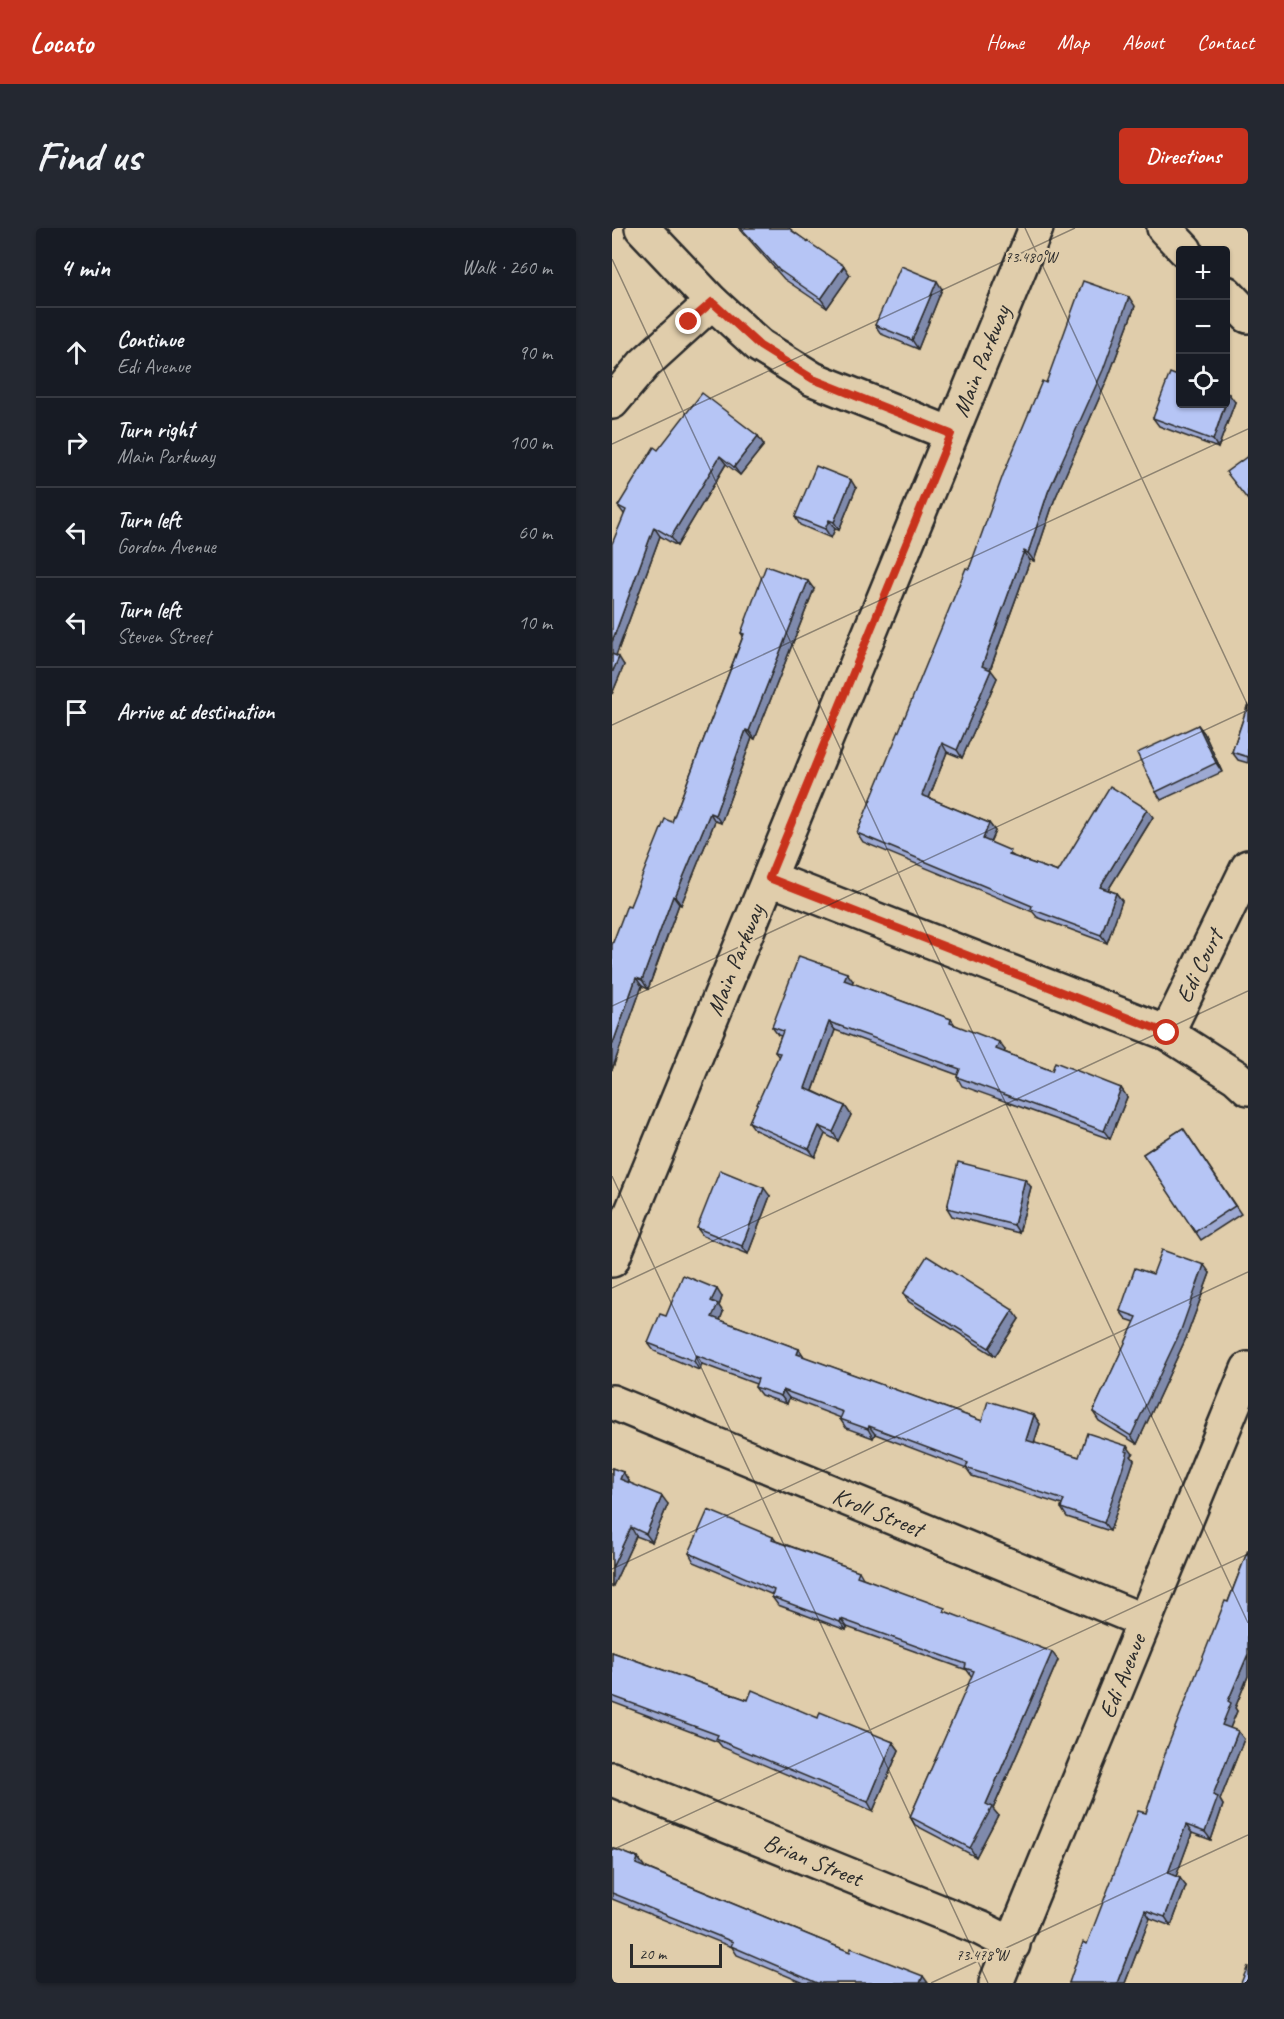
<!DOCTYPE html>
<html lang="en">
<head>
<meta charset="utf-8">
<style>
	:root { --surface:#171b24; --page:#242831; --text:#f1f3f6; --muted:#9ea1a6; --line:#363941; --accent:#c8321e }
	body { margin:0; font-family:Caveat,sans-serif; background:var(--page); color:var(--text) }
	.controls { position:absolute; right:18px; top:18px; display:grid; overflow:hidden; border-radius:6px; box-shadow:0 2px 4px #0004 }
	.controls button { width:54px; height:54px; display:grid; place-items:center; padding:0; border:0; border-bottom:2px solid var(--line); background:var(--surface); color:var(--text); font:30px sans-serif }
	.scale { position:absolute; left:18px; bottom:15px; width:92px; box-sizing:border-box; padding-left:6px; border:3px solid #2b2b2b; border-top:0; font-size:16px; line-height:21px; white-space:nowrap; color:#2b2b2b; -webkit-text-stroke:4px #e0cdab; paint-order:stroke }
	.stop { position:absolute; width:18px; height:18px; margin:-14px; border:4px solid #c8321e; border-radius:50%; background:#fff }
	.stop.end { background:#c8321e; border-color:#fff; box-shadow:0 2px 6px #0008 }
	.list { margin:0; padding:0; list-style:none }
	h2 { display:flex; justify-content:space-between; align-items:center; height:78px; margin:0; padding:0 24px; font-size:26px }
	h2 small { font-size:20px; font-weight:400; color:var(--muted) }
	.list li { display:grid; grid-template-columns:39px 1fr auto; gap:18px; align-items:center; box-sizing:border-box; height:90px; padding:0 24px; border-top:2px solid var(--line) }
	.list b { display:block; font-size:22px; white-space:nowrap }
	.list p { margin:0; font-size:20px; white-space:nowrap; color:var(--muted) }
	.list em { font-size:20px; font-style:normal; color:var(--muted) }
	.icon { flex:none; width:33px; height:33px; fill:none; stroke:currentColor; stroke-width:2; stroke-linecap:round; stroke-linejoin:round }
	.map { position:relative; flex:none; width:636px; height:1755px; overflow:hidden; border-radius:6px }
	header { display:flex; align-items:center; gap:36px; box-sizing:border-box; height:84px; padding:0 30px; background:var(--accent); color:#fff }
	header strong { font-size:28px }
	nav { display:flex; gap:33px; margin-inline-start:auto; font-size:21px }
	.intro { display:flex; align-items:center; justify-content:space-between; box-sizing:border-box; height:144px; padding:0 36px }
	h1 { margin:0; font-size:42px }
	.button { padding:15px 27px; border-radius:6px; background:var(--accent); color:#fff; font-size:21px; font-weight:700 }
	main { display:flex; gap:36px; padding:0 36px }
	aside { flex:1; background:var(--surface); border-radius:6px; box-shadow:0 2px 4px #0004 }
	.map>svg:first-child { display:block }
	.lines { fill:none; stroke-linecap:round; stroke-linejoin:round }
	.street-casing { stroke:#2b2b2b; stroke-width:38 }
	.secondary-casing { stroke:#2b2b2b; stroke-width:38 }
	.street { stroke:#e0cdab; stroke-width:33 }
	.secondary { stroke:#e0cdab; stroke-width:33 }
	.wall { fill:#9da9d3; stroke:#2b2b2b; stroke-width:1.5 }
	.shaded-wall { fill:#7f8aac; stroke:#2b2b2b; stroke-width:1.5 }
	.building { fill:#b6c5f5; stroke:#2b2b2b; stroke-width:1.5 }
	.route { stroke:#c8321e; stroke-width:8 }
	.ticks { fill:none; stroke:#2b2b2b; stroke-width:1.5; stroke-opacity:0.45 }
	.labels { text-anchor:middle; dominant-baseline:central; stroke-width:5; stroke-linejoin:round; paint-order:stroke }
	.street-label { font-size:24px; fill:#2b2b2b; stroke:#e0cdab }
	.ticks-label { font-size:15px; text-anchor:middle; fill:#2b2b2b; stroke:#e0cdab; stroke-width:5; stroke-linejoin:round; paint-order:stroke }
</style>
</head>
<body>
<header>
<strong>Locato</strong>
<nav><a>Home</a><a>Map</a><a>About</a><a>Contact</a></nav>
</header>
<div class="intro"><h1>Find us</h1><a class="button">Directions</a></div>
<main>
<aside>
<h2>4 min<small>Walk · 260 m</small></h2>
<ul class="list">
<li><svg class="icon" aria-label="ahead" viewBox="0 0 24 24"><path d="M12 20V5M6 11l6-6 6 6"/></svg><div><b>Continue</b><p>Edi Avenue</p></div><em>90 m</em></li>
<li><svg class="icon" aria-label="right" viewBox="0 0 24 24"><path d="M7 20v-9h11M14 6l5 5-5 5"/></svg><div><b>Turn right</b><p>Main Parkway</p></div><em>100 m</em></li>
<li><svg class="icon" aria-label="left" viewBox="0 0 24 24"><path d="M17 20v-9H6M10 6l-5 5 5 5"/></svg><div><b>Turn left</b><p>Gordon Avenue</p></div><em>60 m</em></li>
<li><svg class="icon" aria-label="left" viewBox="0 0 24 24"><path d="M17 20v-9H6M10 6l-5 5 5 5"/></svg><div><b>Turn left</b><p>Steven Street</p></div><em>10 m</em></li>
<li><svg class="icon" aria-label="arrive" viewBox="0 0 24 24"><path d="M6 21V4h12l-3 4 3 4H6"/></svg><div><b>Arrive at destination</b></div></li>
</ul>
</aside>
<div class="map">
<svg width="636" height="1755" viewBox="0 0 636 1755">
	<rect width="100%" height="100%" fill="#e0cdab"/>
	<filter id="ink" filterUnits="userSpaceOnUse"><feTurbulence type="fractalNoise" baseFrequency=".0167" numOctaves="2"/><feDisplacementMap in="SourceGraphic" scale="12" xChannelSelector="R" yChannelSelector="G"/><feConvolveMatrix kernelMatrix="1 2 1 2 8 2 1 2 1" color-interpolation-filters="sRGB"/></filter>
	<g filter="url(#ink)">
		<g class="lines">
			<defs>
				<g id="street">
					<polyline points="30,0 100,74 148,118 201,151 339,206"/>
					<polyline points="0,174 32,136 100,74"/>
					<polyline points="157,650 555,805 624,849 636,860"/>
					<polyline points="555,805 636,639"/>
					<polyline points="0,1032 424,0"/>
					<polyline points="0,1174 532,1393"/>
					<polyline points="0,1551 368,1700 401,1717"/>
					<polyline points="384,1755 636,1141"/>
				</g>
				<g id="secondary">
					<polyline points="552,0 573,22"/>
					<polyline points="614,65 636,88"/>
				</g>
			</defs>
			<use href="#street" class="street-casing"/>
			<use href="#secondary" class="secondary-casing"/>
			<use href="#street" class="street"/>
			<use href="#secondary" class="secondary"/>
		</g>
		<g class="wall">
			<polygon points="127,0 177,0 238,47 215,80 172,51"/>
			<polygon points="330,61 306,121 269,106 263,97"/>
			<polygon points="523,78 496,150 442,273 422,333 418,332 378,442 385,450 350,530 335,524 317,570 377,595 383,603 378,614 403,629 446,644 541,589 496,662 504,665 510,673 495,715 425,689 421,684 251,614 245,605 357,341 434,155"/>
			<polygon points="623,174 606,220 547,198 541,190"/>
			<polygon points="146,208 152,217 128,247 114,236 65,318 48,308 4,428 12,437 0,466 12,286 6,278 46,222"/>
			<polygon points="244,260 227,302 223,301 219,310 188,297 183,289"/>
			<polygon points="202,361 143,511 140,510 109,595 103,593 69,677 67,676 36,761 30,758 0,842 0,717 18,678 60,594 131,408 129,405"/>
			<polygon points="636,476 636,535 626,532 620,524"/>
			<polygon points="586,497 592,505 610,544 549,572 544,564"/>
			<polygon points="241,753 240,755 339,791 343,797 393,822 392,824 440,843 509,860 515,869 498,911 350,858 345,849 346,847 223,802 201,863 233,878 239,887 226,913 213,906 203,929 143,902 137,894 167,829 163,824 169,808 166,807 160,799"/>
			<polygon points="571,900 629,986 589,1012 531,926"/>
			<polygon points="419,959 407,1005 340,988 335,980"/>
			<polygon points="158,968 136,1026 91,1008 85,1000"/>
			<polygon points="598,1045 574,1110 525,1216 487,1193 481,1184 523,1094 514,1091 508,1083 541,1046"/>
			<polygon points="291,1066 407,1091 383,1128 297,1074"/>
			<polygon points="110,1069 107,1078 111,1084 108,1092 187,1121 192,1129 370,1193 422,1187 428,1196 422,1215 467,1229 521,1226 519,1228 522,1232 498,1303 455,1289 449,1280 450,1277 360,1248 355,1241 263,1206 261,1210 234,1200 228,1191 229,1190 177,1170 175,1176 149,1167 143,1159 144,1156 90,1136 87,1142 42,1123 36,1115 54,1088"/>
			<polygon points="0,1240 11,1244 17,1253 16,1254 56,1276 40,1314 24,1308 0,1360"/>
			<polygon points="161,1309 164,1313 247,1343 251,1350 337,1385 446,1432 381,1581 386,1587 364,1629 303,1597 298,1589 360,1449 355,1442 235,1399 234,1402 166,1377 160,1369 161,1367 82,1334 77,1325"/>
			<polygon points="636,1322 636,1448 623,1480 625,1483 618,1500 632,1511 608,1572 611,1577 599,1612 580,1605 564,1648 574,1658 559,1698 538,1690 513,1755 457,1755 475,1716 534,1585"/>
			<polygon points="0,1424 136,1472 206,1490 281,1514 287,1522 261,1583 110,1519 106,1514 0,1474"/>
			<polygon points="0,1620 26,1630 32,1639 238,1724 316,1755 192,1755 125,1727 120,1719 0,1671"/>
		</g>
		<g class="shaded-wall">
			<polygon points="232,38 238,47 215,80 209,71"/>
			<polygon points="325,53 330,61 306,121 300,112"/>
			<polygon points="517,69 523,78 496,150 442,273 422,333 416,325 436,264"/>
			<polygon points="617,166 623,174 606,220 601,212"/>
			<polygon points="146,208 152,217 128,247 122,239"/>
			<polygon points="108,228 114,236 65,318 59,309"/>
			<polygon points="239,252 244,260 227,302 222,294"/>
			<polygon points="217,292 223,301 219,310 213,301"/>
			<polygon points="42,299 48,308 2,433 0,430 0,414"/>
			<polygon points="412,323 418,332 376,447 370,438"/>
			<polygon points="196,353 202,361 143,511 137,503"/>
			<polygon points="7,429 12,437 0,466 0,445"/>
			<polygon points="379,442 385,450 350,530 345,522"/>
			<polygon points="586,497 592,505 610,544 604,535"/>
			<polygon points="134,502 140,510 109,595 103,587"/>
			<polygon points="330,515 335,524 315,575 310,567"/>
			<polygon points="535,581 541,589 493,667 488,659"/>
			<polygon points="98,585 103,593 69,677 63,669"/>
			<polygon points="377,595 383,603 376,619 371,611"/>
			<polygon points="504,665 510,673 495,715 489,707"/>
			<polygon points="61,668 67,676 36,761 30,752"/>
			<polygon points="235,745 241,753 238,760 232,752"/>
			<polygon points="24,750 30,758 0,842 0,818"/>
			<polygon points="217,794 223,802 199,868 193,860"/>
			<polygon points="387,814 393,822 390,830 384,821"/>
			<polygon points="509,860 515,869 498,911 492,903"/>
			<polygon points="233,878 239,887 226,913 221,904"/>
			<polygon points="207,898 213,906 203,929 197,921"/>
			<polygon points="413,951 419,959 407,1005 402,997"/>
			<polygon points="152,960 158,968 136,1026 130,1018"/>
			<polygon points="592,1037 598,1045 574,1110 525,1216 519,1208"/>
			<polygon points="105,1061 110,1069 107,1078 111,1084 106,1097 100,1089 99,1073"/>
			<polygon points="401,1082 407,1091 383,1128 377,1120"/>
			<polygon points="187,1121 193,1130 185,1126"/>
			<polygon points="84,1127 90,1136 87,1142 82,1133"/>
			<polygon points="171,1162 177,1170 175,1176 169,1168"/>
			<polygon points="422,1187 428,1196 420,1221 414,1212"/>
			<polygon points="257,1198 263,1206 261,1210 256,1201"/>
			<polygon points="515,1218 521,1226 519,1228 522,1232 498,1303 492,1295 513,1223"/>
			<polygon points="11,1244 17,1253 14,1259 8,1251"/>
			<polygon points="50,1268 56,1276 40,1314 34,1306"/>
			<polygon points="19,1299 24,1308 0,1360 0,1340"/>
			<polygon points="229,1391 235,1399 234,1402 228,1394"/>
			<polygon points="440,1424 446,1432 381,1581 386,1587 364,1629 358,1620 374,1576"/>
			<polygon points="636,1426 636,1448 623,1480 625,1483 616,1505 610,1497 616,1473"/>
			<polygon points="626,1503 632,1511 608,1572 611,1577 599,1612 593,1604 601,1567"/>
			<polygon points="281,1514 287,1522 261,1583 256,1574"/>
			<polygon points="574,1597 580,1605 562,1654 556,1645"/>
			<polygon points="26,1630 32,1638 30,1644 24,1636"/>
			<polygon points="568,1650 574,1658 559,1698 553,1689"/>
			<polygon points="533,1682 538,1690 513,1755 505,1755"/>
			<polygon points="311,1748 316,1755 308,1755"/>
		</g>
		<g class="building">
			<polygon points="129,0 177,0 180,3 232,38 209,71 167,42"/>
			<polygon points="289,38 325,53 300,112 263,97"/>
			<polygon points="471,53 517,69 491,142 436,264 416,325 412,323 370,438 379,442 345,522 330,515 310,567 377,595 371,611 399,623 397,627 446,644 498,558 535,581 488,659 504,665 489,707 419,681 420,678 245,605 354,340 357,341 391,247 430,153 434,155"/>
			<polygon points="558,145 568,149 568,176 613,176 601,212 541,190"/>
			<polygon points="90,165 146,208 122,239 108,228 59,309 42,299 0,414 0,316 14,282 6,278 42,219 46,222"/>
			<polygon points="614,165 617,166 614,175"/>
			<polygon points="636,228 636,272 614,244"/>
			<polygon points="204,238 239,252 222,294 217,292 213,301 183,289"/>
			<polygon points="154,338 196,353 137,503 134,502 103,587 98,585 63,669 61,668 30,752 24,750 0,818 0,717 15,677 18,678 53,591 60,594 132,406 129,405"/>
			<polygon points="0,426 7,429 0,445"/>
			<polygon points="636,476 636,529 620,524"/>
			<polygon points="586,497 604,535 544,564 525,525"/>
			<polygon points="187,728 235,745 232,752 339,791 338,795 387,814 384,821 440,843 443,834 509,860 492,903 345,849 348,841 217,794 193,860 233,878 221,904 207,898 197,921 137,894 168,825 163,824 171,803 160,799"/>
			<polygon points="571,900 623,978 583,1004 531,926"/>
			<polygon points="346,934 413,951 402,997 335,980"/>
			<polygon points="108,942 152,960 130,1018 85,1000"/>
			<polygon points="550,1022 592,1037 569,1102 519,1208 481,1184 525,1089 508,1083 523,1040 541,1046"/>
			<polygon points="315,1028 401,1082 377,1120 291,1066"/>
			<polygon points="71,1047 105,1061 99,1073 106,1076 100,1089 187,1121 185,1126 370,1193 376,1173 422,1187 414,1212 467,1229 475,1205 515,1218 513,1223 516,1224 492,1295 449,1280 452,1272 354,1240 356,1235 257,1198 256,1201 228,1191 231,1184 171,1162 169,1168 143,1159 146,1151 84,1127 82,1133 36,1115 48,1086 54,1088"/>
			<polygon points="0,1240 11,1244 8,1251 50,1268 34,1306 19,1299 0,1340"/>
			<polygon points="96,1282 161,1309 160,1312 247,1343 245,1348 333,1380 332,1383 440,1424 374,1576 380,1579 358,1620 298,1589 362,1443 353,1440 354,1436 229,1391 228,1394 160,1369 162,1362 77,1325"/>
			<polygon points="636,1322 636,1426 616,1473 619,1475 610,1497 626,1503 601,1567 606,1569 593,1604 574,1597 556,1645 568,1650 553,1689 533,1682 505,1755 457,1755 471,1714 475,1716 526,1583 534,1585 555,1520 613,1373 616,1374"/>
			<polygon points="0,1424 136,1472 140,1462 206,1490 208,1484 281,1514 256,1574 104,1511 106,1507 0,1468"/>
			<polygon points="0,1620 26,1630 24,1636 238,1724 239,1720 311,1748 308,1755 205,1755 119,1718 121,1714 0,1665"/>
			<polygon points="636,1738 636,1755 629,1755"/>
		</g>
	</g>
	<g class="lines" filter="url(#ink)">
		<polyline class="route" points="77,94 100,74 148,118 201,151 339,206 157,650 555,805"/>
	</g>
	<path class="ticks" d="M413,0L636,478M0,31L636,1395M0,216L463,0M0,497L636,201M0,778L636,482M0,948L376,1755M0,1060L636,763M0,1341L636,1044M0,1622L636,1326M319,1755L636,1607"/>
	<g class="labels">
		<g class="street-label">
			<text transform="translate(369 133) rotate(-68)">Main Parkway</text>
			<text transform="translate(123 732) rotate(-68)">Main Parkway</text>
			<text transform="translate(587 738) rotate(-64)">Edi Court</text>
			<text transform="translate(266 1284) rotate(22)">Kroll Street</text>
			<text transform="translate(510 1448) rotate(-68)">Edi Avenue</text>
			<text transform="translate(201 1632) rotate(22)">Brian Street</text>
		</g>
	</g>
	<g class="ticks-label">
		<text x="419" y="34">73.480°W</text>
		<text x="370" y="1732">73.478°W</text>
	</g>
</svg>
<div class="controls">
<button>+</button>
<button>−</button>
<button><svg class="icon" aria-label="locate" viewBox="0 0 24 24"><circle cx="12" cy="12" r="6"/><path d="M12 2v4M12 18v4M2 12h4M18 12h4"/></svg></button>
</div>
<div class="scale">20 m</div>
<div class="stop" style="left:555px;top:805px"></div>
<div class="stop end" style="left:77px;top:94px"></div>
</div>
</main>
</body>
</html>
